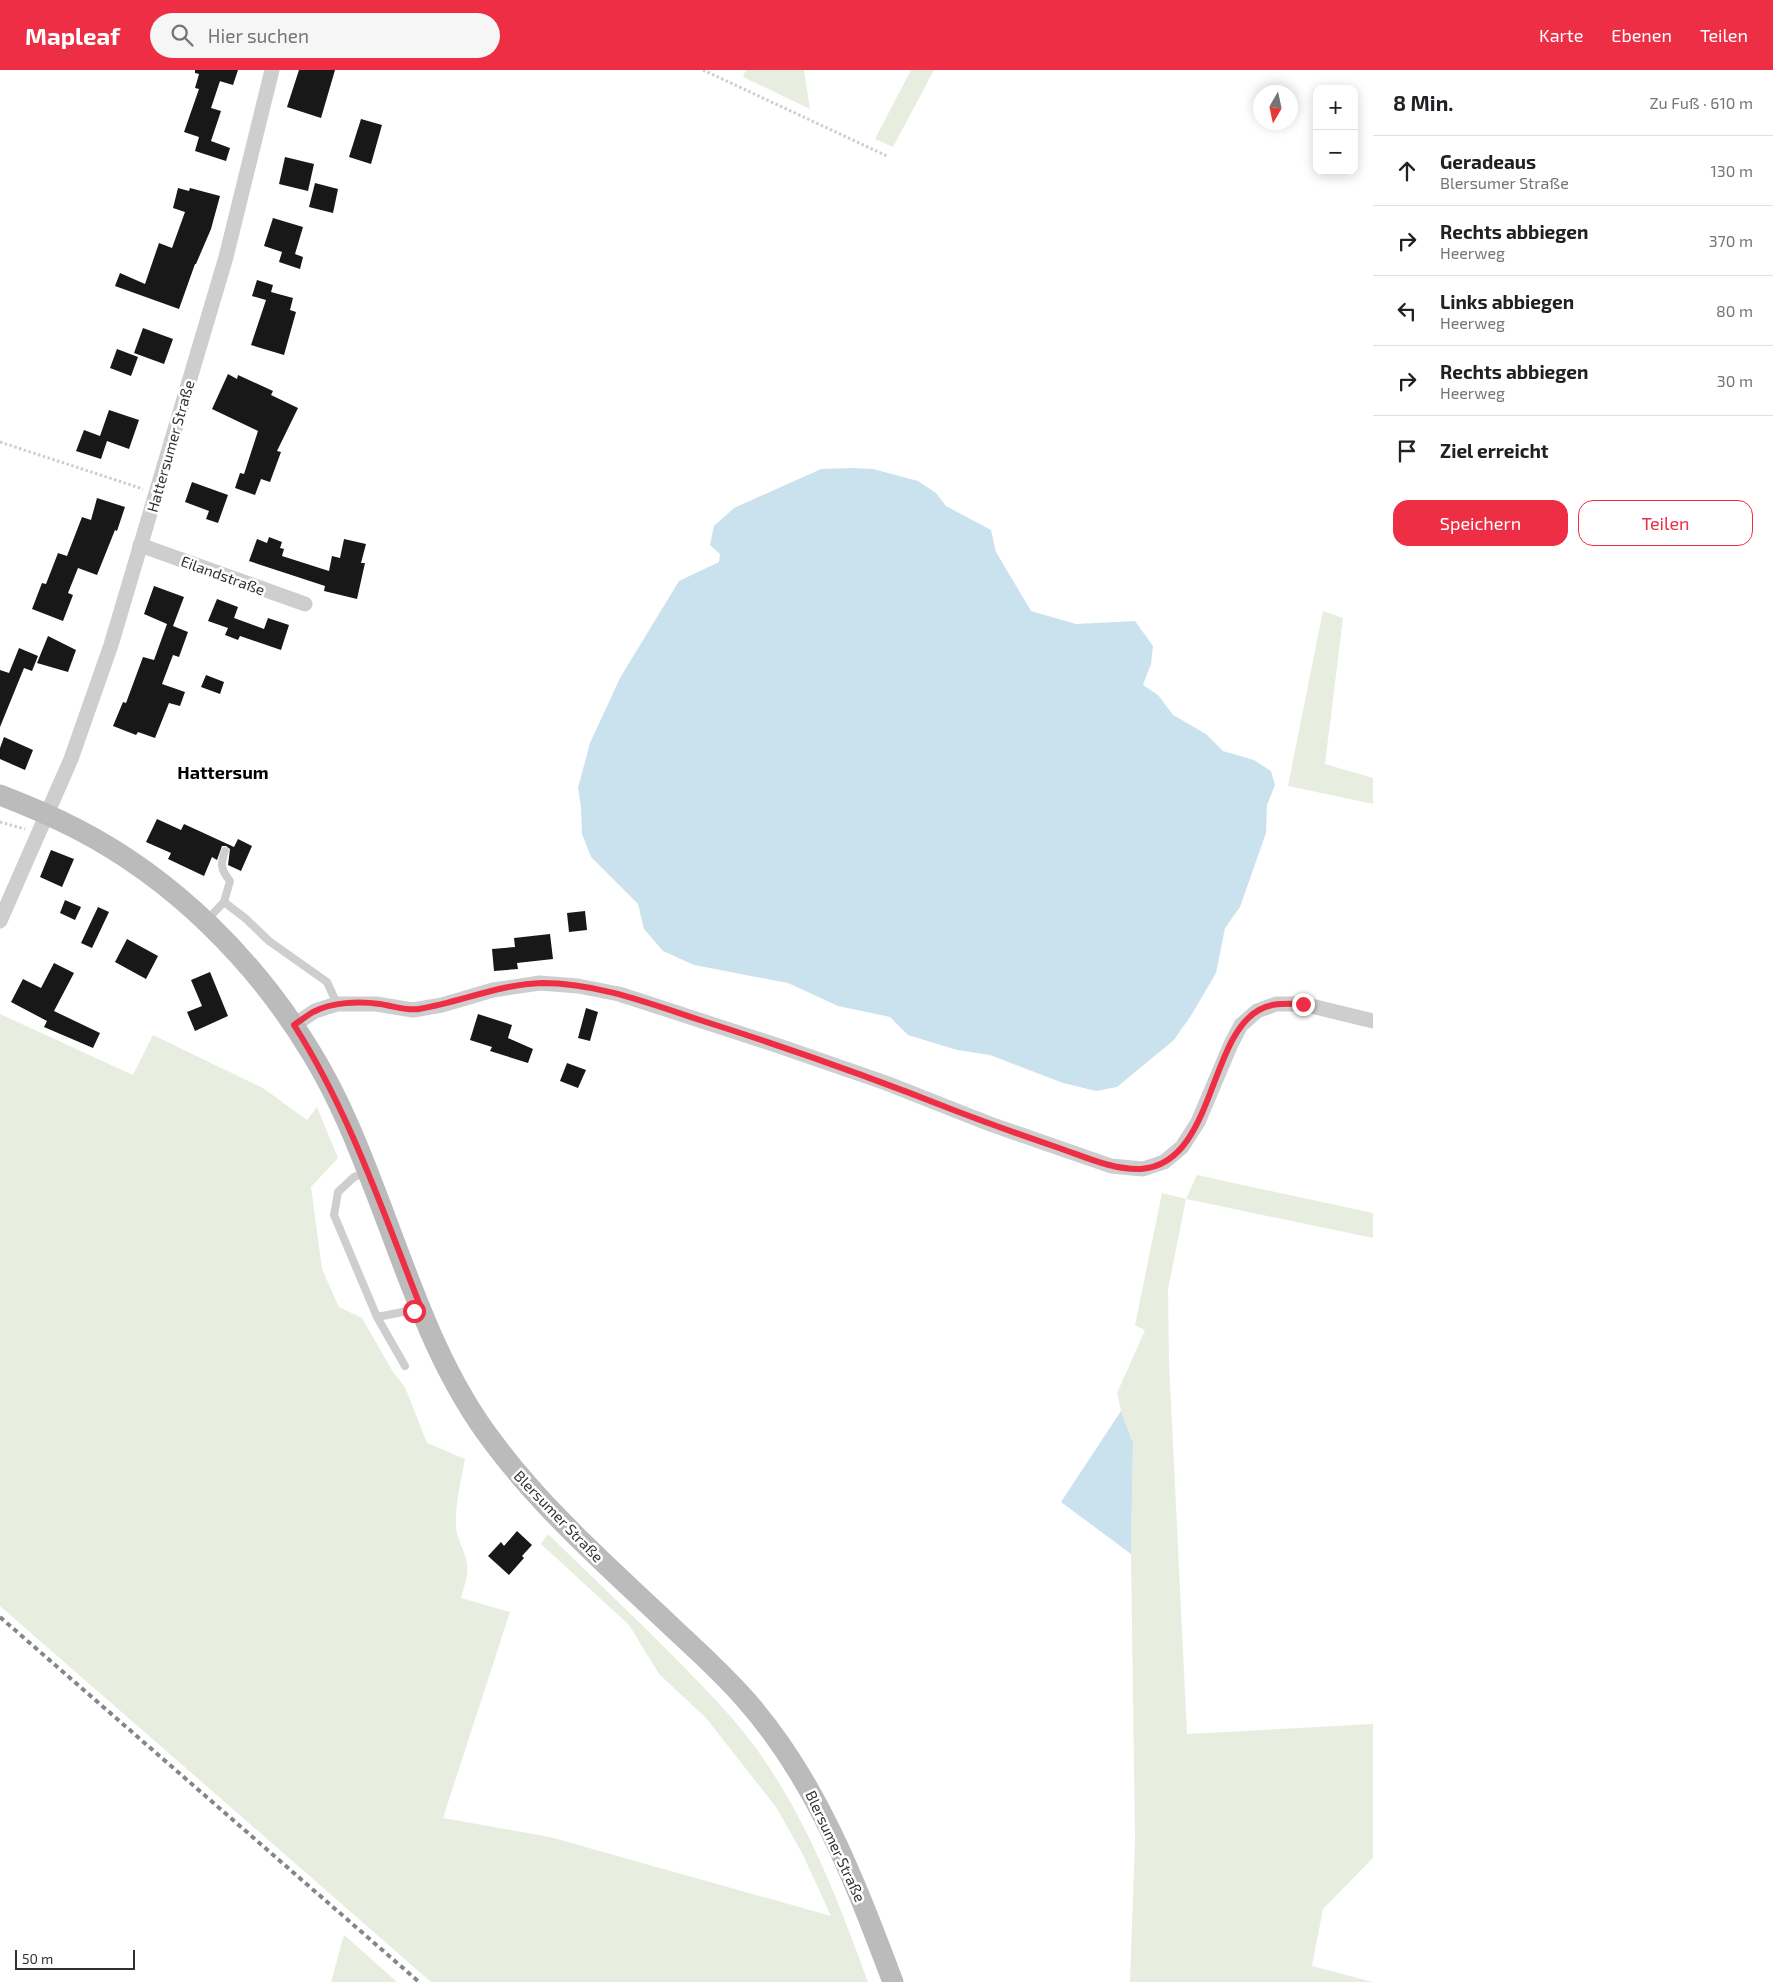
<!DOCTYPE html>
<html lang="de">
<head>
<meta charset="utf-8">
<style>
	:root { --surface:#fff; --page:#f6f6f6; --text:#202124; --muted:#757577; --line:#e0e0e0; --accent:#ed2e45 }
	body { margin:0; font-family:"Exo 2",sans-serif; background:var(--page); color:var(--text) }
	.controls { position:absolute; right:15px; top:15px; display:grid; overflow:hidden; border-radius:10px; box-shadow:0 2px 12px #0003 }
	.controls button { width:45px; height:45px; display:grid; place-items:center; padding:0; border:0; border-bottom:1px solid var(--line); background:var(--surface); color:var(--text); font:25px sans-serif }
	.compass { position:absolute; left:1253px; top:15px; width:45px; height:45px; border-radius:50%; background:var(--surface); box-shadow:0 2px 12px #0003; rotate:189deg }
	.scale { position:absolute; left:15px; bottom:12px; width:120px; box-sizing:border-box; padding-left:5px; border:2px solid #313131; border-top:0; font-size:14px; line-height:18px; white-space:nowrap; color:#313131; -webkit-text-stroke:4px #fff; paint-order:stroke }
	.stop { position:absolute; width:15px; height:15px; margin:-11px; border:4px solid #ed2e45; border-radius:50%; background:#fff }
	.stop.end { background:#ed2e45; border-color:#fff; box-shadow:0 1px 5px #0008 }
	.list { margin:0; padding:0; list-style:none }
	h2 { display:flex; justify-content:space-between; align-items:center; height:65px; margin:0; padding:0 20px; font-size:21px }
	h2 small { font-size:16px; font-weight:400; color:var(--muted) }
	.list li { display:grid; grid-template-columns:32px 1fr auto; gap:15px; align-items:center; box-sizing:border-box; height:70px; padding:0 20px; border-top:1px solid var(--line) }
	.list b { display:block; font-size:19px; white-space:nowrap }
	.list p { margin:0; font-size:16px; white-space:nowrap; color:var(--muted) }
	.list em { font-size:16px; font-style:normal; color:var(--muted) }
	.actions { display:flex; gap:10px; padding:15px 20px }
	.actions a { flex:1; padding:11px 0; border:1px solid var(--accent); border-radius:15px; text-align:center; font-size:18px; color:var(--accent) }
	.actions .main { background:var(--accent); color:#fff }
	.icon { flex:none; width:28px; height:28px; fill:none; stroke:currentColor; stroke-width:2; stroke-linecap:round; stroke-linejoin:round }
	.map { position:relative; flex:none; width:1373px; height:1912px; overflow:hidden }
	header { display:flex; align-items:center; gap:30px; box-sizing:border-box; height:70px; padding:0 25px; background:var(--accent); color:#fff }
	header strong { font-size:24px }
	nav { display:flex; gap:28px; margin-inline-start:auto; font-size:18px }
	.search { width:350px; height:45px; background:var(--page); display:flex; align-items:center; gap:12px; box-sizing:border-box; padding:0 18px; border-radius:28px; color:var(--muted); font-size:19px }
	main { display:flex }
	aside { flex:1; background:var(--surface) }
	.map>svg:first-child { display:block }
	.green { fill:#e8eedf }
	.water { fill:#cae2ee }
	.building { fill:#181818 }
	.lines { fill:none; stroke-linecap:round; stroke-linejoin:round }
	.path { stroke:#cecece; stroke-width:3; stroke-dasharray:2.5 2.5; stroke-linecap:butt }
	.lane { stroke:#cecece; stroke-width:8 }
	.street { stroke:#cecece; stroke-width:15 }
	.secondary { stroke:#bbb; stroke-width:21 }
	.rail { stroke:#868686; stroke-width:4; stroke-dasharray:5 4; stroke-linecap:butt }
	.route { stroke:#ed2e45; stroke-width:6 }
	.labels { text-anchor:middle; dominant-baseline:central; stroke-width:5; stroke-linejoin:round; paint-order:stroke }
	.street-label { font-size:15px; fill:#313131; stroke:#fff }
	.quarter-label { font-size:18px; font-weight:bold; fill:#000; stroke:#fff }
</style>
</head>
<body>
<header>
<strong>Mapleaf</strong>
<div class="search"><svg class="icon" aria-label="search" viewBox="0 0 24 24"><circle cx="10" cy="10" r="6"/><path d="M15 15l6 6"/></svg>Hier suchen</div>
<nav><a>Karte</a><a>Ebenen</a><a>Teilen</a></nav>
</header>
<main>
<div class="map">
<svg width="1373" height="1912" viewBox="0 0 1373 1912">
	<rect width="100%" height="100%" fill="#fff"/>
	<g class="green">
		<polygon points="746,0 804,0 810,39 743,7"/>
		<polygon points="911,0 934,0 893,77 875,69"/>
		<polygon points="1323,541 1343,548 1325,694 1373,708 1373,734 1288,716"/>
		<path d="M0,944L133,1005L153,965L263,1018L307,1050L317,1037L338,1088L311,1117L322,1199L339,1237L362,1248L393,1302L405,1317L427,1373L465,1389C461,1411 455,1434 456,1456C456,1468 464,1478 466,1489C470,1503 464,1515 461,1528L510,1542L443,1748L550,1767L831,1846L802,1783L776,1737L706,1648L659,1604L629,1555L541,1474L548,1464C593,1508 639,1551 683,1596C709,1623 736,1650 758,1681C808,1751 839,1832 868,1912H431L0,1536Z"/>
		<polygon points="1197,1105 1373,1143 1373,1168 1186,1129 1168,1219 1169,1291 1187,1664 1373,1654 1373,1788 1323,1839 1312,1896 1373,1912 1130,1912 1135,1770 1131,1484 1133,1373 1121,1341 1117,1323 1145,1260 1135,1255 1162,1123 1186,1129"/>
		<polygon points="344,1865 397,1912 331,1912"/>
	</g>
	<g class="water">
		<polygon points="852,398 873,399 918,411 936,423 946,436 991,460 996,482 1031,541 1076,554 1135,551 1153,576 1151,594 1143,615 1158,625 1173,645 1206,664 1223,681 1254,690 1271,701 1275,715 1267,735 1266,763 1240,837 1225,858 1216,903 1192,944 1174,970 1117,1017 1096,1021 1063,1013 990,985 957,980 908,965 890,947 838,936 788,913 694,895 663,881 644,859 638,834 591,787 582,764 581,737 578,718 590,673 620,608 679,511 719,492 720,484 710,475 714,456 734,438 821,399"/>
		<polygon points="1121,1341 1133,1373 1131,1484 1061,1432"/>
	</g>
	<g class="building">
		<polygon points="195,0 238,0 233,15 216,10 220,11 211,38 221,41 211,71 230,78 226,91 195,81 199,67 184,62 199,19 195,18 199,4 195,3"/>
		<polygon points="299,0 335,0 321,48 287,37"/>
		<polygon points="361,49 382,55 371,94 349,87"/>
		<polygon points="285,87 314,94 308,121 279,114"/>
		<polygon points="315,113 338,119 333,143 309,137"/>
		<polygon points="178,118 189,121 190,118 220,126 211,159 196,194 195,194 179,239 115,216 120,203 145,214 159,173 172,178 185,142 173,138"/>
		<polygon points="273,148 303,157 295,184 303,187 300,199 279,192 282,182 264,176"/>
		<polygon points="257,210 273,215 271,222 293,228 290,240 296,242 284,285 251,275 266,230 252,226"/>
		<polygon points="143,258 173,269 164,294 134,283"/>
		<polygon points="117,279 138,287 131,306 110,298"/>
		<polygon points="228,304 237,309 238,305 273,321 271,325 298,338 277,381 281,382 270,412 261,409 255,425 235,418 240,403 244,404 258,361 212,339"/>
		<polygon points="109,340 139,350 129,379 107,371 101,389 76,381 84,360 100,366"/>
		<polygon points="192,412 228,425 218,453 206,449 209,441 185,432"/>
		<polygon points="97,428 125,437 117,461 115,460 97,505 78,498 68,523 73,525 63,551 32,539 42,513 46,514 58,483 67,486 82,447 91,450"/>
		<polygon points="269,467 282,472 280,478 284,479 282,486 329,501 332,486 340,488 344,469 366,474 361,493 365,493 357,529 324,521 325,516 249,491 257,469 267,473"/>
		<polygon points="154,516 184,527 173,556 188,562 179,587 173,585 162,614 185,622 180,636 169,633 155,668 138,662 136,665 113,656 123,632 126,633 143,587 154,590 167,554 144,544"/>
		<polygon points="217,529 238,537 234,548 264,559 268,548 289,555 281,580 240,566 238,570 225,565 228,558 208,551"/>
		<polygon points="48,566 76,580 68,602 37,593"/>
		<polygon points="19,578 38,586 32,601 24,598 0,657 0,600 9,603"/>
		<polygon points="206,605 224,612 220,624 201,617"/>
		<polygon points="4,667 33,680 25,700 0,689 0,678"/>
		<polygon points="157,749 181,760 184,754 234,777 238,769 252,776 241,801 228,795 230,779 226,776 222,776 217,790 212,787 204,806 168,789 171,783 146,772"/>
		<polygon points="51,780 74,789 62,817 40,807"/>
		<polygon points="65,830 81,837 75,850 60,843"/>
		<polygon points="98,837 109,842 92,878 81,873"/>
		<polygon points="585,841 587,860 569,862 567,843"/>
		<polygon points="550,864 553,889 517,893 518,899 494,901 492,879 515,877 514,868"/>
		<polygon points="127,869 158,886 146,909 115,892"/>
		<polygon points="54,893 74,903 54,941 100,963 93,978 44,957 47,951 11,932 23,909 41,918"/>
		<polygon points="210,902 228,946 195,961 187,942 202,936 191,910"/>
		<polygon points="586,938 598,942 590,971 578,968"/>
		<polygon points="478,944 512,955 508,968 533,979 528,993 490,981 492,977 470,970"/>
		<polygon points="567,993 586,1000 578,1018 560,1011"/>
		<polygon points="517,1461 532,1475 522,1486 524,1488 509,1505 488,1486 501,1472 504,1476"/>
	</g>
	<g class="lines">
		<g class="path">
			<polyline points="703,0 887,86"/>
			<polyline points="0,372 143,419"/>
			<polyline points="0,752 25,759"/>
		</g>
		<g class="lane">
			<polyline points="224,832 245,848 269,871 327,912 337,934"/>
			<path d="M207,850L224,832L230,811C221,800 220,794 225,781"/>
			<polyline points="366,1102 354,1107 338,1122 334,1145 377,1247 418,1239"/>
			<polyline points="377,1247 405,1296"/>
		</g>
		<g class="street">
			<polyline points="140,475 305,534"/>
			<polyline points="0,851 71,689 111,575 226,187 272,0"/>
			<polyline points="294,955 315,941 337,934 376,934 413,940 442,935 493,920 540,913 578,916 619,924 779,976 886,1013 990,1054 1111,1096 1143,1099 1164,1092 1182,1077 1198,1052 1231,974 1241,955 1257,941 1276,934 1303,934 1373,951"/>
		</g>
		<path class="secondary" d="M0,725C26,735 52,746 77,759C174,809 256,891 312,984C339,1028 358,1076 376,1123C409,1208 437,1299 493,1372C545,1442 611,1499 674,1559C698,1581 723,1604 745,1629C817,1710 855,1812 893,1912"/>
		<polyline class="rail" points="0,1547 419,1912"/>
	</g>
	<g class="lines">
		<path class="route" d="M414,1241L421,1238C383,1142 350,1043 294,955C300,951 306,946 313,942C332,932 359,931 380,934C393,936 406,941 419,939C461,932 500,914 542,913C598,913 651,934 703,951C788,978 873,1008 956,1041C990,1054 1024,1066 1059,1078C1085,1087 1113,1100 1141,1099C1214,1094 1208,968 1259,940C1273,932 1288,934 1303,934"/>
	</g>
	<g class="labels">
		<g class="street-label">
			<text transform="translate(170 376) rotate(-74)">Hattersumer Straße</text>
			<text transform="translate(223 505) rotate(20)">Eilandstraße</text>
			<text transform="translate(559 1446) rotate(46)">Blersumer Straße</text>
			<text transform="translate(836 1776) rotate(65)">Blersumer Straße</text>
		</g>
		<g class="quarter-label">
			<text x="223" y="702">Hattersum</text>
		</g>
	</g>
</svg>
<div class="controls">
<button>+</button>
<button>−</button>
</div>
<svg class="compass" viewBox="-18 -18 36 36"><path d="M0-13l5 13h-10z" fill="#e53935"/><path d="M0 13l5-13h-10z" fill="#757577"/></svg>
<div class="scale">50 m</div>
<div class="stop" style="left:414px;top:1241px"></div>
<div class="stop end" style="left:1303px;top:934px"></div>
</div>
<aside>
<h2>8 Min.<small>Zu Fuß · 610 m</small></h2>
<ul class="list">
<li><svg class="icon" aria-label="ahead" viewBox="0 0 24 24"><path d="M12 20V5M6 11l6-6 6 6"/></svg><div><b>Geradeaus</b><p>Blersumer Straße</p></div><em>130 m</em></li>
<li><svg class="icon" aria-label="right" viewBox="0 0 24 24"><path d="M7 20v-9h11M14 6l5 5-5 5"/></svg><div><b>Rechts abbiegen</b><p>Heerweg</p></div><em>370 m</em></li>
<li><svg class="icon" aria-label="left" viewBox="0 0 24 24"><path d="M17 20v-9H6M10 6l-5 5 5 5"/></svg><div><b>Links abbiegen</b><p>Heerweg</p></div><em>80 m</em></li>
<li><svg class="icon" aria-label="right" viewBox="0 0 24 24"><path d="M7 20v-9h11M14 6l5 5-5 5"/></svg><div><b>Rechts abbiegen</b><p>Heerweg</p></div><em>30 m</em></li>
<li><svg class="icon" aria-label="arrive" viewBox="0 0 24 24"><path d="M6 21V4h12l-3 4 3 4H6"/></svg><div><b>Ziel erreicht</b></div></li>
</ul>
<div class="actions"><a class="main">Speichern</a><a>Teilen</a></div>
</aside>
</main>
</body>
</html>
